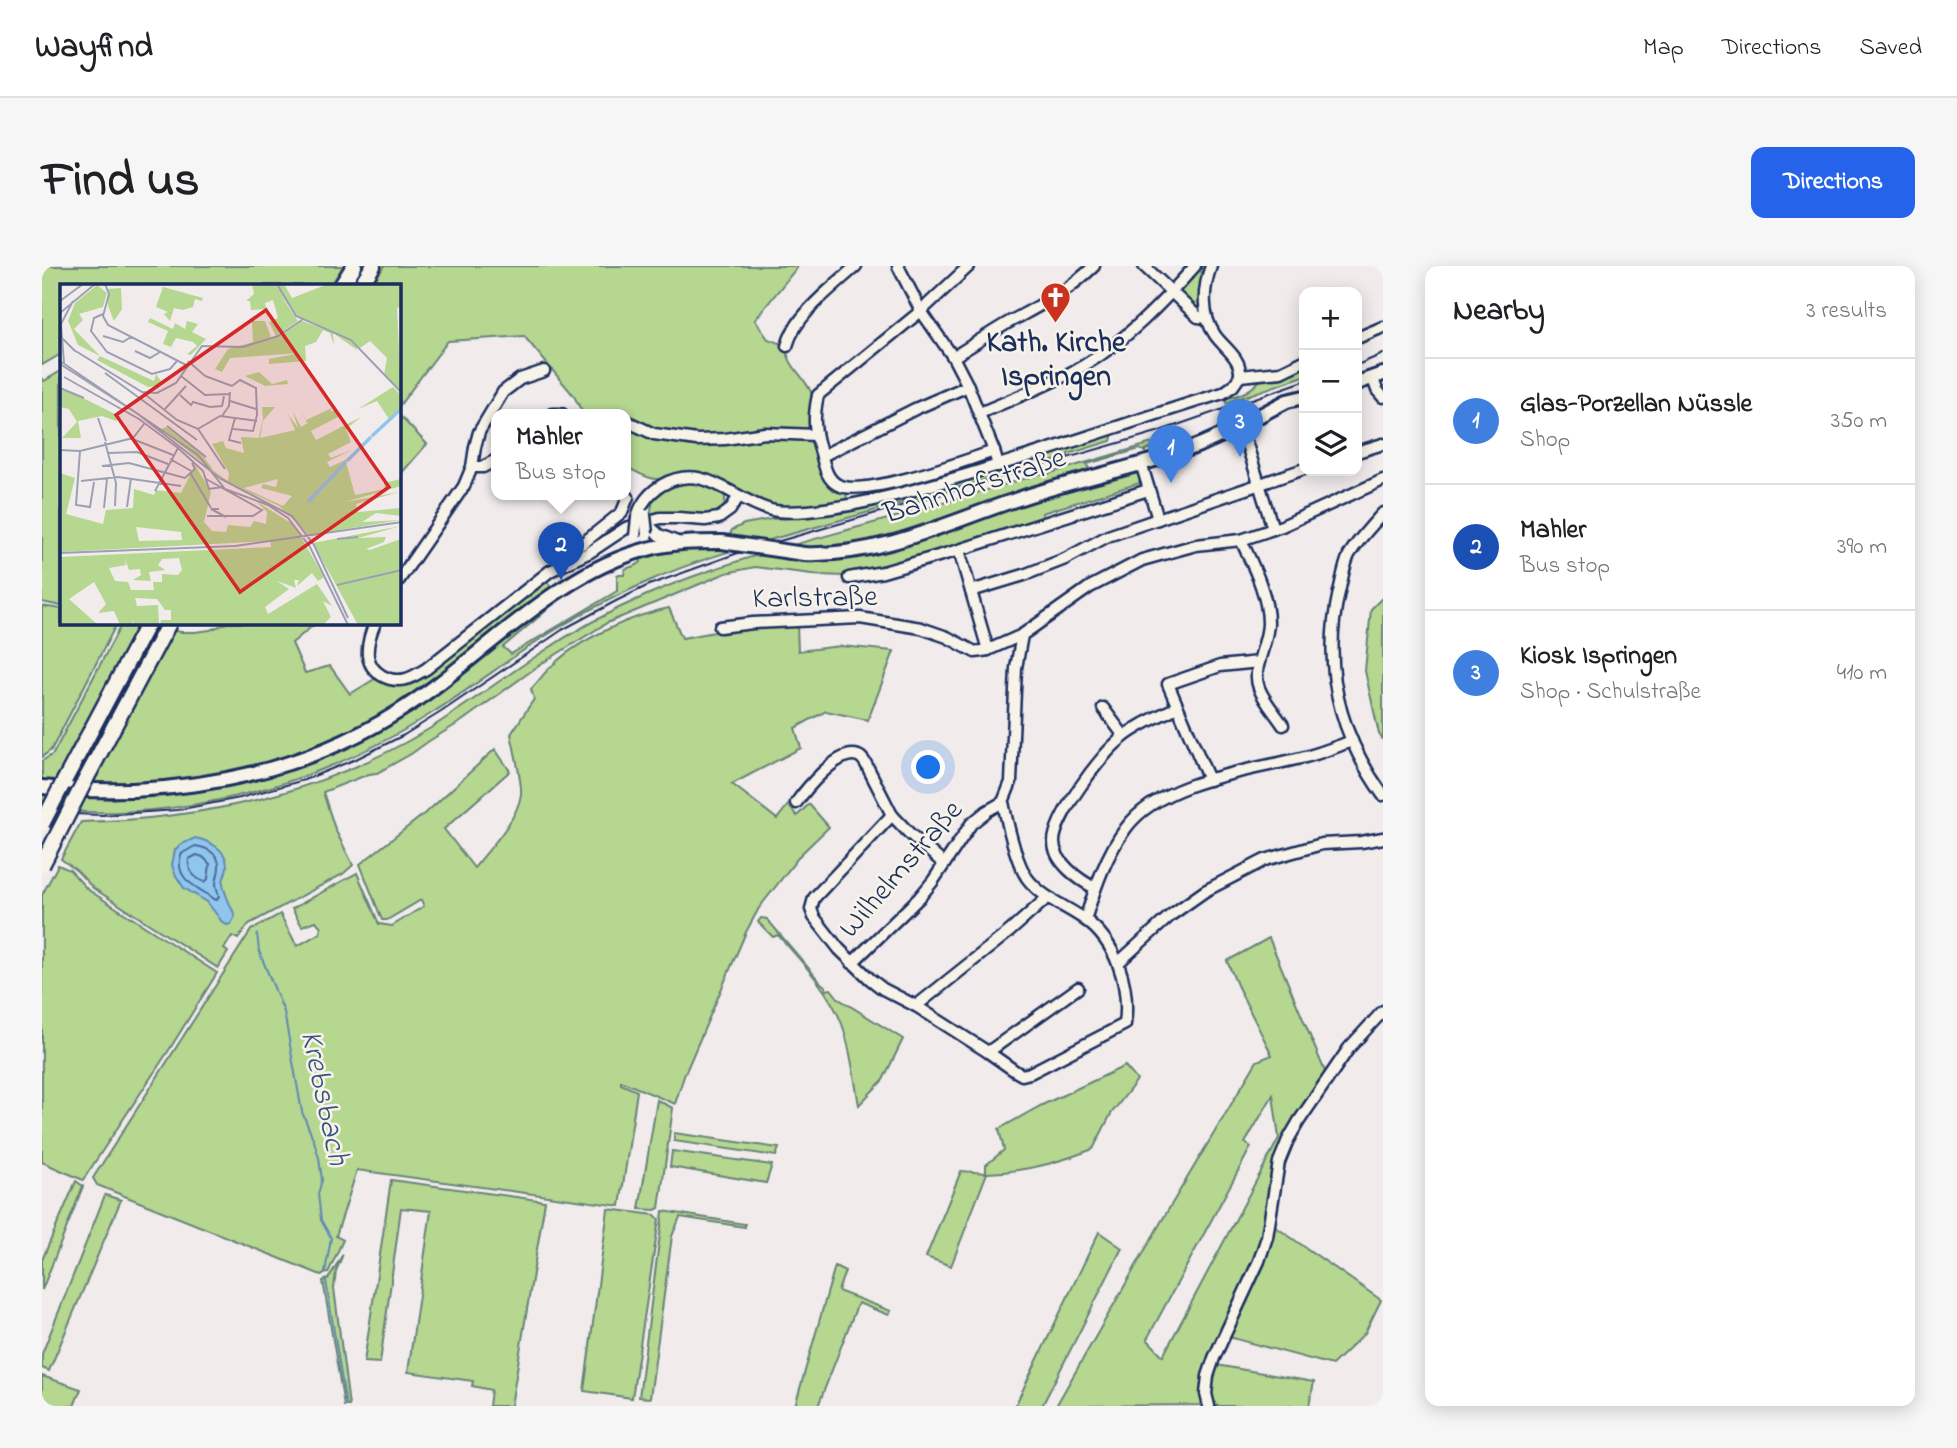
<!DOCTYPE html>
<html lang="en">
<head>
<meta charset="utf-8">
<style>
	:root { --surface:#fff; --page:#f6f6f6; --text:#202124; --muted:#757577; --line:#e0e0e0; --accent:#2563eb }
	body { margin:0; font-family:"Indie Flower",sans-serif; background:var(--page); color:var(--text) }
	.controls { position:absolute; right:21px; top:21px; display:grid; overflow:hidden; border-radius:14px; box-shadow:0 4px 18px #0003 }
	.controls button { width:63px; height:63px; display:grid; place-items:center; padding:0; border:0; border-bottom:2px solid var(--line); background:var(--surface); color:var(--text); font:35px sans-serif }
	.you { position:absolute; left:887px; top:502px; width:24px; height:24px; margin:-18px; border:5px solid #fff; border-radius:50%; background:#1a73e8; box-shadow:0 0 0 10px #1a73e833 }
	.badge { display:grid; place-items:center; width:46px; height:46px; border-radius:50%; background:var(--accent); color:#fff; font-size:23px; font-weight:700 }
	.pin { position:absolute; translate:-50% -58px; filter:drop-shadow(0 2px 4px #0008) }
	.pin::after { content:''; position:absolute; top:37px; width:24px; height:21px; background:inherit; clip-path:polygon(0 0,100% 0,50% 100%) }
	.popup { position:absolute; left:449px; top:143px; width:140px; height:91px; box-sizing:border-box; display:grid; place-content:center; border-radius:14px; background:var(--surface); filter:drop-shadow(0 2px 5px #0005); font-size:23px; white-space:nowrap; color:var(--muted) }
	.popup b { font-size:26px; color:var(--text) }
	.popup::after { content:''; position:absolute; left:50%; top:100%; margin-left:-14px; border:14px solid transparent; border-top-color:var(--surface) }
	.list { margin:0; padding:0; list-style:none }
	h2 { display:flex; justify-content:space-between; align-items:center; height:91px; margin:0; padding:0 28px; font-size:30px }
	h2 small { font-size:23px; font-weight:400; color:var(--muted) }
	.list li { display:grid; grid-template-columns:46px 1fr auto; gap:21px; align-items:center; box-sizing:border-box; height:126px; padding:0 28px; border-top:2px solid var(--line) }
	.list b { display:block; font-size:26px; white-space:nowrap }
	.list p { margin:0; font-size:23px; white-space:nowrap; color:var(--muted) }
	.list em { font-size:23px; font-style:normal; color:var(--muted) }
	.icon { flex:none; width:38px; height:38px; fill:none; stroke:currentColor; stroke-width:2; stroke-linecap:round; stroke-linejoin:round }
	.map { position:relative; flex:none; width:1341px; height:1140px; overflow:hidden; border-radius:14px }
	header { display:flex; align-items:center; gap:42px; box-sizing:border-box; height:98px; padding:0 35px; background:var(--surface); border-bottom:2px solid var(--line) }
	header strong { font-size:33px }
	nav { display:flex; gap:38px; margin-inline-start:auto; font-size:24px }
	.intro { display:flex; align-items:center; justify-content:space-between; box-sizing:border-box; height:168px; padding:0 42px }
	h1 { margin:0; font-size:49px }
	.button { padding:18px 32px; border-radius:14px; background:var(--accent); color:#fff; font-size:24px; font-weight:700 }
	main { display:flex; gap:42px; padding:0 42px }
	aside { flex:1; background:var(--surface); border-radius:14px; box-shadow:0 4px 18px #0003 }
	.map>svg:first-child { display:block }
	.green { fill:#b5d790; stroke:#688377; stroke-width:2; fill-rule:evenodd }
	.water { fill:#90c5ee; stroke:#6189b4; stroke-width:2 }
	.lines { fill:none; stroke-linecap:round; stroke-linejoin:round }
	.shore { stroke:#4a6b98; stroke-width:2 }
	.stream { stroke:#6189b4; stroke-width:2 }
	.minor-casing { stroke:#1b2f5e; stroke-width:15 }
	.major-casing { stroke:#1b2f5e; stroke-width:18 }
	.highway-casing { stroke:#1b2f5e; stroke-width:19 }
	.minor { stroke:#f7f3e8; stroke-width:10 }
	.major { stroke:#f7f3e8; stroke-width:12 }
	.highway { stroke:#f7f3e8; stroke-width:14 }
	.rail { stroke:#1b2f5e; stroke-width:2 }
	.minor-bridge-casing { stroke:#1b2f5e; stroke-width:15; stroke-linecap:butt }
	.major-bridge-casing { stroke:#1b2f5e; stroke-width:18; stroke-linecap:butt }
	.highway-bridge-casing { stroke:#1b2f5e; stroke-width:19; stroke-linecap:butt }
	.minor-bridge { stroke:#f7f3e8; stroke-width:10 }
	.major-bridge { stroke:#f7f3e8; stroke-width:12 }
	.highway-bridge { stroke:#f7f3e8; stroke-width:14 }
	.labels { text-anchor:middle; dominant-baseline:central; stroke-width:5; stroke-linejoin:round; paint-order:stroke }
	.poi-label { font-size:30px; font-weight:bold; fill:#1b2f5e; stroke:#f7f3e8 }
	.street-label { font-size:30px; fill:#1b2f5e; stroke:#f7f3e8 }
	.water-label { font-size:32px; font-style:italic; fill:#385482; stroke:#f7f3e8 }
	.inset-river { fill:none; stroke:#90c5ee; stroke-width:3.5 }
	.inset-road { fill:none; stroke:#9ba0b3; stroke-width:2 }
	.view { fill:#d62828; fill-opacity:0.15; stroke:#d62828; stroke-width:3.5 }
	.inset-edge { fill:none; stroke:#1b2f5e; stroke-width:3.5 }
</style>
</head>
<body>
<header>
<strong>Wayfind</strong>
<nav><a>Map</a><a>Directions</a><a>Saved</a></nav>
</header>
<div class="intro"><h1>Find us</h1><a class="button">Directions</a></div>
<main>
<div class="map">
<svg width="1341" height="1140" viewBox="0 0 1341 1140">
	<rect width="100%" height="100%" fill="#f1ebec"/>
	<filter id="ink" filterUnits="userSpaceOnUse"><feTurbulence type="fractalNoise" baseFrequency=".0143" numOctaves="2"/><feDisplacementMap in="SourceGraphic" scale="14" xChannelSelector="R" yChannelSelector="G"/><feConvolveMatrix kernelMatrix="1 2 1 2 8 2 1 2 1" color-interpolation-filters="sRGB"/></filter>
	<g filter="url(#ink)">
		<g class="green">
			<polygon points="0,0 301,0 289,19 19,19 19,88 0,99"/>
			<path d="M342,0H756L713,54L726,73L743,79C747,102 760,107 769,126C773,134 769,139 768,147C765,172 781,217 805,226L804,236C772,240 740,247 709,232C693,224 679,212 661,209C643,205 635,210 619,213C608,215 594,205 584,201V148H541L532,130L482,70L406,75L357,140V19H330Z"/>
			<polygon points="1158,0 1165,0 1159,17 1158,42 1157,45 1137,26"/>
			<path d="M1262,99V110L1184,137L1183,133C1198,129 1208,126 1218,114L1237,113Z"/>
			<polygon points="19,105 19,340 0,336 0,113 2,115"/>
			<polygon points="357,149 385,178 357,210"/>
			<path d="M1067,169L1070,171L1069,175L1026,188V191C952,211 877,232 802,253C737,272 670,287 607,315C571,331 534,350 500,372C463,396 428,423 390,447C297,507 188,542 77,546C52,547 26,545 0,544V527L68,533L138,526L209,513L398,423L500,344H505L461,381L469,388L575,325V309H582L583,303L595,299L599,296L598,292C623,280 654,280 681,283L690,264L702,258L730,253L749,252L860,233Z"/>
			<path d="M1107,178L1111,177L1112,181L1103,184V186L1098,183L1045,198L1047,201L1040,209L978,228L857,270L831,278L806,282L768,284L767,282L750,279L746,292L766,295V292C834,291 885,267 948,246C992,231 1037,217 1082,205L1093,204L1101,216L1000,247L1001,254L923,280L845,302L802,310L778,309L713,301L684,307L565,357L499,398L420,455L387,475L369,488L335,507L327,508L281,526L293,563L311,599L301,608L207,658L196,673L190,670L182,683L186,686L176,702L51,622L35,605L19,593L39,556C163,553 279,528 387,463C424,440 459,413 496,389C531,365 568,345 607,328C673,299 743,281 813,262C876,245 938,226 1001,207L1002,209Z"/>
			<path d="M648,215L660,217L682,227C691,256 646,247 631,247C624,247 616,249 609,250C607,226 627,218 648,215Z"/>
			<polygon points="505,316 510,321 404,406 338,453 268,486 210,503 146,517 90,521 0,518 0,495 11,488 80,357 91,357 139,366 153,366 168,364 185,357 274,357 250,377 263,407 288,400 308,428 336,411 348,419 369,418 402,396"/>
			<polygon points="1341,331 1341,474 1337,468 1323,405 1329,343"/>
			<polygon points="0,340 19,343 19,357 75,357 14,475 9,484 0,491"/>
			<path d="M627,342L640,372L678,365L755,359L756,385L799,380L852,385L826,454L784,445L753,462L759,482L690,518L735,553L746,539L755,550L767,538L787,561L759,588L717,642L704,666L642,810L633,838L579,815V818L595,825L578,940L315,904L294,970L301,974L286,1007L279,1009L55,919L51,912L209,664L238,648L255,680L278,667L279,661L274,655L260,660L250,643L315,607L337,658L350,660L382,640L379,634L345,654H340L318,598L386,545L453,483L468,505L402,563L432,602C448,582 476,553 479,528C480,516 472,482 469,468L492,433L489,423C497,415 503,405 512,398C538,373 591,349 627,342Z"/>
			<polygon points="16,599 28,604 45,623 175,707 127,784 41,914 0,896 0,629"/>
			<path d="M719,652L725,653L779,717L783,720L784,724L789,723L797,733L861,773L841,814L817,839C812,812 809,783 800,758C787,724 759,695 736,669L731,671L716,656Z"/>
			<path d="M1227,672L1284,808L1241,878L1218,984L1180,1068L1163,1139L1014,1140L1119,956L1215,795L1230,789L1195,719L1185,695ZM1231,829L1237,872L1121,1090L1105,1073L1209,881L1203,877Z"/>
			<path d="M1083,800L1095,814L1069,848L1051,883C1016,897 982,906 945,907L909,1000L884,991L919,905L944,907V899L962,884L957,863L1000,839Z"/>
			<polygon points="615,834 631,842 617,942 613,944 597,943"/>
			<polygon points="632,867 737,882 734,890 632,875"/>
			<polygon points="630,885 730,899 724,917 628,901"/>
			<polygon points="349,914 503,935 469,1140 447,1140 449,1124 430,1120 431,1115 366,1106 389,945 359,942 338,1097 322,1096"/>
			<polygon points="34,915 41,920 0,1024 0,994"/>
			<polygon points="63,929 79,934 7,1105 0,1102 0,1088"/>
			<polygon points="566,943 613,949 617,953 590,1132 542,1125"/>
			<polygon points="621,945 703,958 703,961 638,951 630,970 608,1132 597,1131"/>
			<polygon points="1231,959 1339,1034 1323,1067 1290,1099 1187,1071"/>
			<polygon points="1057,966 1080,982 1000,1140 973,1140"/>
			<polygon points="301,988 294,1005 292,1022 307,1140 302,1140 281,1015 286,1013"/>
			<polygon points="793,1000 803,1005 796,1025 849,1045 847,1049 816,1037 776,1140 753,1140"/>
			<path d="M1174,1099L1272,1116L1267,1140H1172C1170,1126 1168,1113 1174,1099Z"/>
			<polygon points="0,1110 39,1123 32,1140 0,1140"/>
		</g>
		<path class="water" d="M153,572C167,575 185,583 185,600C185,606 181,611 181,617C182,628 189,640 193,650L189,658L185,659L181,657L165,636L142,622L133,608L130,599L133,584L138,579Z"/>
		<g class="lines">
			<g class="shore">
				<path d="M153,580C164,581 178,588 177,601C177,607 174,613 174,619C175,623 176,627 177,630L175,634L172,633C155,620 132,615 139,588Z"/>
				<path d="M155,589L161,591L168,598L166,613L163,616C153,613 145,604 147,593Z"/>
			</g>
			<g class="stream">
				<polyline points="215,668 217,685 242,746 260,846 272,875 277,892 280,914 276,928 279,954 289,972 283,1006"/>
				<polyline points="284,1015 304,1140"/>
			</g>
			<defs>
				<g id="minor">
					<polyline points="856,0 879,45 911,91 926,120 952,185 956,200"/>
					<path d="M927,0L879,45L776,129C771,152 772,164 779,187C782,198 784,213 796,219C822,232 922,195 952,185"/>
					<polyline points="1102,0 1156,51 1165,52"/>
					<path d="M1169,0C1161,22 1159,49 1173,69C1182,82 1200,92 1198,110"/>
					<polyline points="1315,72 1341,61"/>
					<path d="M745,80C753,49 791,21 814,0"/>
					<path d="M911,91C931,79 951,65 971,54C1004,36 1025,26 1052,0"/>
					<polyline points="1198,110 1239,106 1262,95"/>
					<polyline points="1331,113 1335,124 1341,131"/>
					<path d="M938,147C972,132 1008,119 1041,100C1084,75 1120,37 1153,0"/>
					<polyline points="510,148 520,148"/>
					<polyline points="584,155 612,168 655,174 683,173 723,167 774,169"/>
					<polyline points="1199,159 1231,263"/>
					<polyline points="1315,186 1341,178"/>
					<polyline points="780,190 873,143 926,120"/>
					<polyline points="1099,197 1116,253"/>
					<polyline points="430,201 441,201 454,194"/>
					<path d="M1341,247C1329,260 1316,274 1307,289C1302,300 1300,314 1297,326C1280,400 1297,468 1341,529"/>
					<path d="M595,252C598,238 608,226 620,219C663,195 690,234 729,244C741,247 754,246 766,245C825,239 881,222 937,205C1019,181 1099,152 1181,127L1191,120L1198,110"/>
					<polyline points="604,257 617,269 635,276"/>
					<path d="M1199,274C1211,300 1226,328 1226,357C1226,378 1209,402 1217,422C1222,435 1233,447 1241,459"/>
					<polyline points="917,284 946,384"/>
					<polyline points="525,297 521,289 528,283 540,278 580,246 586,231"/>
					<polyline points="807,312 841,306 917,284 1106,224"/>
					<polyline points="357,314 422,220 430,201 433,181 437,166 461,126 478,113 502,105"/>
					<polyline points="929,325 982,309 1023,293 1066,270 1262,203"/>
					<path d="M333,357C329,366 325,380 326,390C329,408 348,417 364,413C372,411 378,406 384,403L508,305L548,286L584,262L618,252H636L663,254L677,252L688,244L697,230"/>
					<polyline points="678,361 711,357 818,352 879,362 905,371 933,386 946,384 980,369"/>
					<polyline points="1061,442 1082,470"/>
					<polyline points="1167,514 1126,418 1178,400 1217,396"/>
					<path d="M754,537C764,523 792,489 811,489C818,489 821,493 824,498L850,549L867,567L902,598"/>
					<path d="M850,549L772,632L769,643L772,651L797,683L828,713L841,723L874,740L946,786L973,805L980,809L988,807L1083,758C1088,720 1075,676 1042,653C1022,639 1000,632 985,612C974,596 965,556 961,536"/>
					<path d="M1053,622C1037,614 1012,596 1012,576C1012,552 1059,488 1079,473C1095,459 1116,451 1135,441"/>
					<path d="M1043,654C1053,622 1064,589 1084,562C1118,515 1206,505 1259,492C1277,488 1293,481 1310,475"/>
					<polyline points="810,697 877,632 891,615 929,558 945,545 961,536 969,516 974,402 980,369 1048,321 1100,294 1154,279 1199,274 1240,260 1341,214"/>
					<polyline points="1076,697 1129,649 1163,625 1223,594 1280,578 1319,576 1341,572"/>
					<polyline points="874,740 968,665 1005,632"/>
					<polyline points="946,786 1036,722"/>
					<polyline points="1167,1140 1164,1128 1166,1110 1172,1092 1217,995 1225,971 1237,896 1246,874 1257,855 1307,782 1341,745"/>
				</g>
				<g id="major">
					<polyline points="1315,117 1341,108"/>
					<path d="M762,288C837,291 906,256 976,233C1031,214 1089,203 1144,184C1179,172 1212,152 1245,135L1262,131"/>
					<path d="M0,521C123,533 250,513 356,446C438,395 511,307 606,283C630,276 655,276 680,276"/>
				</g>
				<g id="highway">
					<polyline points="300,19 312,0"/>
					<polyline points="319,19 331,0"/>
					<polyline points="44,513 127,357"/>
					<polyline points="20,519 106,357"/>
				</g>
			</defs>
			<use href="#minor" class="minor-casing"/>
			<use href="#major" class="major-casing"/>
			<use href="#highway" class="highway-casing"/>
			<use href="#minor" class="minor"/>
			<use href="#major" class="major"/>
			<use href="#highway" class="highway"/>
			<g class="rail">
				<polyline points="1315,99 1341,88"/>
				<polyline points="0,547 60,549 135,544 198,532 262,514 314,493 362,469 399,446 520,364 574,335 607,319 696,287 1115,166 1262,115"/>
			</g>
			<defs>
				<g id="minor-bridge">
					<polyline points="603,249 605,268"/>
					<polyline points="593,270 595,252"/>
				</g>
				<polyline id="major-bridge" points="680,276 762,288"/>
				<g id="highway-bridge">
					<polyline points="0,558 20,519"/>
					<polyline points="0,599 44,513"/>
				</g>
			</defs>
			<use href="#minor-bridge" class="minor-bridge-casing"/>
			<use href="#major-bridge" class="major-bridge-casing"/>
			<use href="#highway-bridge" class="highway-bridge-casing"/>
			<use href="#minor-bridge" class="minor-bridge"/>
			<use href="#major-bridge" class="major-bridge"/>
			<use href="#highway-bridge" class="highway-bridge"/>
		</g>
	</g>
	<defs>
		<symbol id="church-pin" viewBox="-11 -11 22 30"><path d="M0 17L-7.5 6A9.5 9.5 0 1 1 7.5 6Z" fill="#c8321e" stroke="#f7f3e8"/><path d="M-1.2-6h2.4v3.5h3.3v2.4h-3.3V6h-2.4V-.1h-3.3v-2.4h3.3Z" fill="#fff"/></symbol>
	</defs>
	<g fill-rule="evenodd">
		<use href="#church-pin" x="996" y="14" width="35" height="47"/>
	</g>
	<g class="labels">
		<g class="poi-label">
			<text x="1014" y="78">Kath. Kirche<tspan x="1014" dy="34">Ispringen</tspan></text>
		</g>
		<g class="street-label">
			<text transform="translate(933 221) rotate(-18)">Bahnhofstraße</text>
			<text transform="translate(773 333) rotate(-1)">Karlstraße</text>
			<text transform="translate(860 604) rotate(-49)">Wilhelmstraße</text>
		</g>
		<g class="water-label">
			<text transform="translate(281 832) rotate(78)">Krebsbach</text>
		</g>
	</g>
	<g transform="translate(18 18)">
		<rect width="341" height="341" fill="#f1ebec"/>
		<path d="M192,0H217L218,5V0H224L232,14L268,0H341V23L337,24L341,108L324,91L327,74L310,57L300,64L296,62L297,66L273,49L274,61L270,49L263,46L256,58L245,62L246,77L209,80V75L240,69L170,74L162,88L155,85L168,65L193,58L192,37H205L211,53L199,57L220,52L242,37L264,45L236,31L220,10L238,37L216,52L209,38L218,34L213,16L205,19L206,25L191,26L190,17H186L194,10ZM37,1L47,9L43,23L19,30L23,36L14,45L40,72L18,61L8,37L15,19ZM103,3L143,14L142,17L135,15L133,23L123,26L114,24L110,37L104,30L108,28L96,23ZM61,4L62,25L54,37L48,22V5ZM90,34L113,45L115,39L125,45L127,37L138,40L132,48L146,55L131,71L127,70L137,62L133,58L116,54L111,63L103,60L108,47L88,38ZM40,72L94,97L96,90L101,97L119,86L102,101L88,103L37,76ZM199,88L212,100L227,96L228,100L205,102L185,92ZM333,103L341,111V124L286,178L295,211L325,205L324,199L341,195V202L285,218L339,208L296,220L298,228L341,224V232L316,229L302,238L341,236L249,251L219,222L164,196L101,145L106,143L141,169L154,187L168,197L169,189L152,160L163,157L166,164L184,169L181,153L199,154V152L203,135L202,123H215L203,137L200,154L235,146L228,130L238,144L233,128L241,143L248,139H247L241,127L246,136L272,124L270,128L274,126L278,133L251,147L256,156L301,133L286,145L291,158L268,170L271,174L294,165L267,178L270,183L287,175L329,135L317,117L298,125ZM218,195L216,203L203,200L201,204L232,212L223,222L184,204ZM0,105L17,111L61,133L56,137L42,132L18,137L21,154H2L17,138L9,125L0,123ZM135,181L151,208L144,238L152,247L166,248L168,241L190,243L194,237L206,240L207,228L196,217L234,241L264,293L258,297L252,289L237,302L239,296H234L236,304L217,297L229,305L205,323L208,330L257,300L272,322L263,317L271,333L263,341H100L101,336H111V326H105L97,315L75,314L77,322L98,321L99,341H75L72,336L73,341H60L54,327L38,329L46,320L34,298L9,315L38,341H0V273L211,263L210,257L0,268V189L15,194L6,230L43,240L46,226L73,224L74,205L94,211L96,206L121,209ZM76,243L121,248L122,256L79,257ZM119,274L122,286L118,291L102,290V298H93L94,306H71L68,298L55,297L49,284L66,281L65,275L69,286L80,285L81,291L73,296L91,297L89,288L105,286L98,281L102,275ZM341,242L298,254L326,253L324,258L306,265L310,266L341,255V341H298L253,259Z" fill="#b5d790" fill-rule="evenodd"/>
		<path class="inset-river" d="M312,152L342,124M287,177L311,153M248,218L286,178"/>
		<path class="inset-road" d="M45,0L49,10L43,32L48,41L126,81M217,0L236,32L291,56L342,109M0,17L23,0M0,29L35,0M43,30L34,34L31,47L47,68L92,90L110,85L117,77M0,52L15,67M43,52L63,58L71,53M14,66L82,108L97,109L116,99L142,62L183,63L218,52L242,36M75,67L90,74L100,68M0,77L138,171L165,205L208,221L228,234L250,263L288,341M128,77L145,92L172,102M4,79L1,40L13,17M0,80L78,130L161,195L232,232L254,261L288,334M45,89L137,156M121,92L145,111L169,110M4,93L79,135L118,164L143,187L149,205L163,203M172,102L180,96L196,104L197,131L193,147L173,145M0,104L24,114M82,108L117,136L138,145L160,132L197,137M120,111L131,121L133,118L150,123L162,122L164,112M170,117L196,125M105,125L126,102M162,132L169,122L170,108M38,134L46,157M175,134L169,156L181,159M107,142L146,173M138,145L165,185M70,154L113,171M45,158L56,199L55,222M0,166L20,167L73,154L84,140M20,167L16,221L30,223L34,198M48,169L77,168L108,180M110,175L133,188M42,182L69,179L125,194L135,185L132,179M131,190L151,224M146,195L202,226L193,232H147M21,197L58,193L121,202M95,207L118,164M67,223L71,194M44,224L47,195M159,225H151L166,233M277,255L298,253M0,269L175,262L342,238M277,301L342,286"/>
		<path class="view" d="M206,26L329,203L180,308L56,131Z"/>
		<rect width="341" height="341" class="inset-edge"/>
	</g>
</svg>
<div class="controls">
<button>+</button>
<button>−</button>
<button><svg class="icon" aria-label="layers" viewBox="0 0 24 24"><path d="M12 4l9 5-9 5-9-5zM3 14l9 5 9-5"/></svg></button>
</div>
<div class="you"></div>
<div class="pin badge" style="left:1129px;top:217px;background:#3f7fe0">1</div>
<div class="pin badge" style="left:519px;top:314px;background:#1a4fb4">2</div>
<div class="popup"><b>Mahler</b>Bus stop</div>
<div class="pin badge" style="left:1198px;top:191px;background:#3f7fe0">3</div>
</div>
<aside>
<h2>Nearby<small>3 results</small></h2>
<ul class="list">
<li><span class="badge" style="background:#3f7fe0">1</span><div><b>Glas-Porzellan Nüssle</b><p>Shop</p></div><em>350 m</em></li>
<li><span class="badge" style="background:#1a4fb4">2</span><div><b>Mahler</b><p>Bus stop</p></div><em>390 m</em></li>
<li><span class="badge" style="background:#3f7fe0">3</span><div><b>Kiosk Ispringen</b><p>Shop · Schulstraße</p></div><em>410 m</em></li>
</ul>
</aside>
</main>
</body>
</html>
